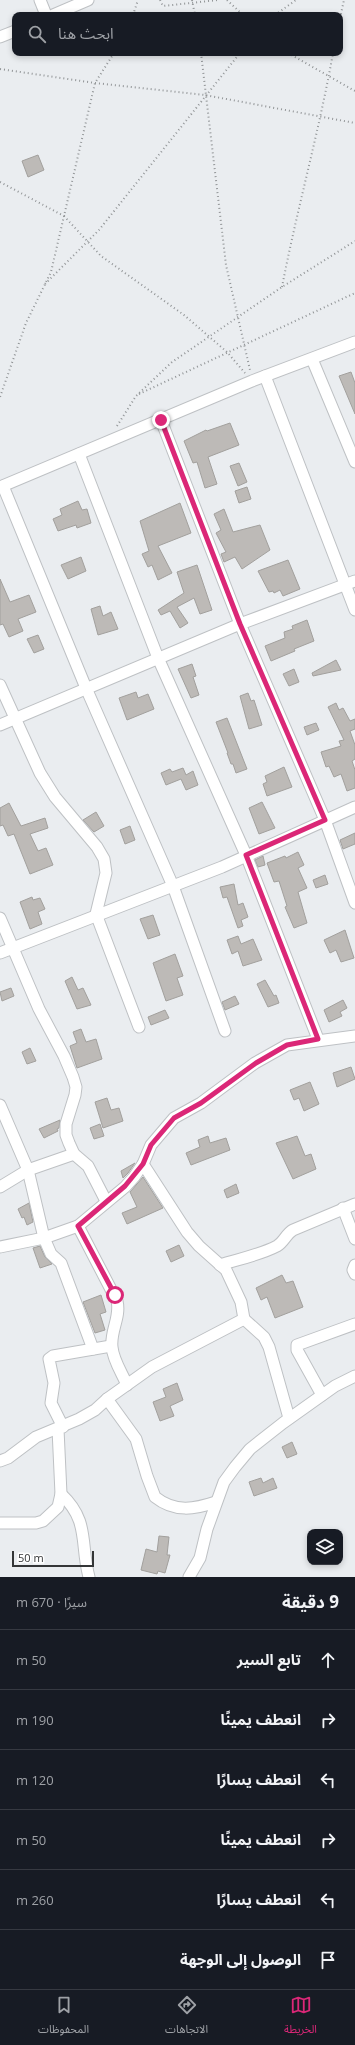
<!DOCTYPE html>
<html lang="ar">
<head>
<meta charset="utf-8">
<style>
	:root { --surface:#171b24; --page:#242831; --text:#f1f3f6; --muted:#9ea1a6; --line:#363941; --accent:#db2777 }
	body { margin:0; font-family:"Open Sans","Noto Sans Arabic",sans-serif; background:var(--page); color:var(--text); direction:rtl }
	.controls { position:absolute; right:12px; bottom:12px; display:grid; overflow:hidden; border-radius:8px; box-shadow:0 2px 6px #0003 }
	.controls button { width:36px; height:36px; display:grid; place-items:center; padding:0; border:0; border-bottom:1px solid var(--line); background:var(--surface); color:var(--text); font:20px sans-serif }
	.scale { position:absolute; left:12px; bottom:10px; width:82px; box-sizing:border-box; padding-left:4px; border:2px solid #343637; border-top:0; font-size:11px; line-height:14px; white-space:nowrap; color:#343637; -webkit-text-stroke:3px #fff; paint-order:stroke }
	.stop { position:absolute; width:12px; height:12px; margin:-9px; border:3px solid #db2777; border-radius:50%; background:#fff }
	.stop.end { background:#db2777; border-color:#fff; box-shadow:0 1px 4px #0008 }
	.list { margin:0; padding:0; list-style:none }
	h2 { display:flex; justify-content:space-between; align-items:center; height:52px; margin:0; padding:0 16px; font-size:17px }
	h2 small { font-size:13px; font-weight:400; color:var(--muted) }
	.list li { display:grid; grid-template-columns:26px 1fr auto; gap:12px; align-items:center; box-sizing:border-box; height:60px; padding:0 16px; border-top:1px solid var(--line) }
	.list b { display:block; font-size:15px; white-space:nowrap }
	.list em { font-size:13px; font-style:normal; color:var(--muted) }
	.icon { flex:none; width:22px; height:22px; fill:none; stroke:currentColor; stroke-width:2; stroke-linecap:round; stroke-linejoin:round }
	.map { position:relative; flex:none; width:355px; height:1577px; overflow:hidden; direction:ltr }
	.search { position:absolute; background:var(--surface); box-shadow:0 2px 6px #0003; left:12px; right:12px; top:12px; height:44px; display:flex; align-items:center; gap:10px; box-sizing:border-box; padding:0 14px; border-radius:8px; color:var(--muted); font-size:15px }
	.sheet { height:412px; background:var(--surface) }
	nav { display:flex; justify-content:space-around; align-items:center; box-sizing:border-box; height:56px; border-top:1px solid var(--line); background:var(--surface); font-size:11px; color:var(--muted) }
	nav a { display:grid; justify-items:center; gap:2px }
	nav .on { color:var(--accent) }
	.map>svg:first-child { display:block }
	.building { fill:#bdbab7; stroke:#a2a09d }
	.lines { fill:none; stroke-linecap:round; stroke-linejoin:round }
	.minor-casing { stroke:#bec1c4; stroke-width:13 }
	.path { stroke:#929597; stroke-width:2; stroke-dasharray:1 3; stroke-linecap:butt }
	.minor { stroke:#fff; stroke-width:11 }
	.route { stroke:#db2777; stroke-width:5 }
</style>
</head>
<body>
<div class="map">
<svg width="355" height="1577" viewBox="0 0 355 1577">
	<rect width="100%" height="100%" fill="#eaedf0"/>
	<g class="building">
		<polygon points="38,155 44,170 28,177 22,161"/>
		<polygon points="351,372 355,383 355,414 339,376"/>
		<polygon points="230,423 239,445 208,457 217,484 205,488 197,462 193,463 184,441 206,430 207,431"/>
		<polygon points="239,463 247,482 238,486 230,466"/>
		<polygon points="247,487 251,499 239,503 235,491"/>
		<polygon points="78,501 82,510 87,509 91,523 77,528 76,525 58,531 53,519 62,515 60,509"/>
		<polygon points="180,503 191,533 158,546 172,573 158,580 152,565 148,567 142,554 149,551 140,521"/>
		<polygon points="224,509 233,532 260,525 270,550 242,569 235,557 224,562 221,554 226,552 216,533 221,530 214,514"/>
		<polygon points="81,557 86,571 68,579 61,565"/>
		<polygon points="288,560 300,589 283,596 280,590 274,593 273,591 269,592 258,571"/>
		<polygon points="197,565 212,610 200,614 194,598 177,607 188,623 180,628 170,611 161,615 158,610 184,593 177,572"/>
		<polygon points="0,579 10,602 29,595 36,612 18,619 23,631 9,637 3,624 0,625"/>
		<polygon points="100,606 103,616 111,612 118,629 98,635 91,609"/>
		<polygon points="307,620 314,641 294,649 295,651 271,661 265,646 285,638 284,632 293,629 292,626"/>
		<polygon points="38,635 44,649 34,653 27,639"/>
		<polygon points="336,660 341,670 313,676 312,673"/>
		<polygon points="192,664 196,676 193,677 199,695 191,698 178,669"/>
		<polygon points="294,669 299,682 289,686 283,674"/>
		<polygon points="136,692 138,698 148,694 154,709 127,720 119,698"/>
		<polygon points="248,693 251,701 254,700 262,725 249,729 240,696"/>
		<polygon points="336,703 339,710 343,708 350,721 355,719 355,729 350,731 355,745 355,759 352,761 355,770 355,788 347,791 341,774 334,777 329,766 326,767 321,752 341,746 339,741 344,740 328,707"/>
		<polygon points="227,718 247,769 236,773 233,764 231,764 227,753 228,753 216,722"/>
		<polygon points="316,723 319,730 307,735 304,727"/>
		<polygon points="284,767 292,787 267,796 263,784 267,782 265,776"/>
		<polygon points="183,768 186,775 193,771 198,785 186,790 181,779 166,785 161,773 170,769 172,772"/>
		<polygon points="262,802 275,828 259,834 249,808"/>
		<polygon points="9,803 21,826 45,818 48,828 30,834 38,851 46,848 53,865 30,874 14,834 8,836 3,825 0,826 0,808"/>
		<polygon points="96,812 104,826 94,832 83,820"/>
		<polygon points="130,826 135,840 125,844 120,830"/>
		<polygon points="355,833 355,844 343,849 340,840"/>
		<polygon points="298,852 304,865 298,868 307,888 298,892 307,923 294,928 285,907 287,906 279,881 274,882 267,863 285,856 286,858"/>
		<polygon points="263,856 265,865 258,867 255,860"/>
		<polygon points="325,875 328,884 316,888 313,880"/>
		<polygon points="234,884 238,905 243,903 248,917 241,920 243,926 238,928 227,897 223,898 220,887"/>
		<polygon points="32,897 33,900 40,898 45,909 38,912 42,924 30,929 20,902"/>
		<polygon points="153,915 160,935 148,939 140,919"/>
		<polygon points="345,930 354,958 341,962 336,950 330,953 324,940"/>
		<polygon points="238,936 241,944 253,939 262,960 243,966 238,951 232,954 227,940"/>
		<polygon points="175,954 183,976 177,978 183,995 166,1001 153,963"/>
		<polygon points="72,977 78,990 83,988 91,1005 77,1009 65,981"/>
		<polygon points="265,980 274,996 276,995 279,1003 268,1007 257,984"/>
		<polygon points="11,988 14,996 2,1001 0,992"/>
		<polygon points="235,996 239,1004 225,1010 222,1002"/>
		<polygon points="343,1000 347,1008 340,1012 342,1016 329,1022 324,1010"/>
		<polygon points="165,1010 169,1018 151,1025 148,1017"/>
		<polygon points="81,1029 86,1042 96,1039 102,1059 77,1068 70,1046 77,1043 73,1032"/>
		<polygon points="30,1048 36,1061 27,1064 22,1052"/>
		<polygon points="351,1067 355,1079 337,1087 333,1073"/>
		<polygon points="310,1082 319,1104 304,1111 299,1098 294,1100 290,1090"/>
		<polygon points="107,1098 111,1110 119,1108 123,1121 103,1128 95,1102"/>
		<polygon points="60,1120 59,1128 57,1129 58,1131 44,1138 39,1129"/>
		<polygon points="100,1124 104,1136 94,1139 90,1128"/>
		<polygon points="208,1136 210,1143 226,1138 230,1150 191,1165 186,1153 200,1147 198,1140"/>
		<polygon points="297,1136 305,1156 311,1154 316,1169 293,1179 276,1143"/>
		<polygon points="135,1163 128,1173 123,1178 121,1171"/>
		<polygon points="143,1177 163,1208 127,1224 122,1213 137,1207 130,1192"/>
		<polygon points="236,1184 239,1193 227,1198 224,1190"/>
		<polygon points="29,1203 33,1222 27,1225 24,1217 22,1218 18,1209"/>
		<polygon points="179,1245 184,1256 171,1262 166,1251"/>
		<polygon points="40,1246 45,1257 52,1264 40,1268 33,1248"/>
		<polygon points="282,1275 286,1283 293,1281 303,1307 275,1318 267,1297 261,1300 256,1288"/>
		<polygon points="101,1295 106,1312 100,1314 105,1330 95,1333 83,1302"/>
		<polygon points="177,1383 183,1400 170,1406 174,1416 160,1421 153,1402 166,1397 163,1389"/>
		<polygon points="292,1442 297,1454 287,1458 282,1447"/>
		<polygon points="261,1478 263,1483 273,1478 277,1488 254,1496 249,1482"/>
		<polygon points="159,1536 169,1537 167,1555 170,1555 165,1573 158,1571 157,1574 141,1570 146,1549 157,1552"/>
	</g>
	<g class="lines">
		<defs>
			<g id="minor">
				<polyline points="40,0 46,15"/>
				<polyline points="53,15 88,0"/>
				<polyline points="0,37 15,31"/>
				<polyline points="312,359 355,462"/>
				<polyline points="265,376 355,610"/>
				<polyline points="161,420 240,624 325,820 355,903"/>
				<polyline points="79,454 158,658 246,855 318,1039"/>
				<polyline points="3,486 86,688 173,886 225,1031"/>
				<polyline points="0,487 252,381 355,342"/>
				<polyline points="0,685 40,773 55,797 97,847 104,859 106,873 96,914 139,1027"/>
				<polyline points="0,725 240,624 355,581"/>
				<polyline points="0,918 39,1009 64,1056 73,1077 76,1087 75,1095 66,1124 66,1135 69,1143 74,1154 88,1166 106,1201"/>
				<polyline points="0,953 222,867 355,807"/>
				<polyline points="0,1105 28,1170 44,1238 51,1254 61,1263 93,1349"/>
				<polyline points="0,1187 28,1170 74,1154"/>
				<polyline points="343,1208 355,1239"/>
				<path d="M78,1226L117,1301C121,1317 110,1331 112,1347C113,1360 122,1373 127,1385"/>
				<polyline points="0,1247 44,1238 78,1226 125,1187 134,1177 143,1164 151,1145 174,1118 201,1103 255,1063 287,1045 355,1036"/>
				<path d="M220,1265C239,1259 260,1255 277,1246C284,1242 286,1234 293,1230L355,1204"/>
				<polyline points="355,1265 353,1270 355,1274"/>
				<polyline points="244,1319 264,1337 269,1347 289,1418"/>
				<polyline points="322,1395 297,1350 297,1345 355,1324"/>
				<path d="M107,1399L136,1439L147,1476L155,1497C175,1513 195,1509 216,1502"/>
				<polyline points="63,1427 51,1403 54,1383 49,1359 53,1356 111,1346"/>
				<polyline points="0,1461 8,1458 36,1437 79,1419 95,1410 107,1399 152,1367 244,1319 241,1302 226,1270 199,1246 187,1232 143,1164"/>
				<path d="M61,1494C90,1521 80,1544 89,1577"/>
				<polyline points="0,1523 36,1523 43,1521 58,1507 61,1494 58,1429"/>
				<polyline points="189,1577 200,1558 207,1529 224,1482 235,1467 250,1449 283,1423 335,1386 355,1376"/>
			</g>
		</defs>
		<use href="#minor" class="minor-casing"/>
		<g class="path">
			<polyline points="160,0 163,6 218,0"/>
			<polyline points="192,0 195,15"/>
			<polyline points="227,0 243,15"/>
			<polyline points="133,15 138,0"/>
			<polyline points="275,15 296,0"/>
			<polyline points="340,18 344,0"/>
			<polyline points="114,53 95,83 64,216 101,256 184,315 227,352 245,373"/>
			<polyline points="201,53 226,265 250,370"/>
			<polyline points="288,53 355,91"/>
			<polyline points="0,69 95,83 205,95 355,123"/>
			<polyline points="0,182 64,216 51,272 26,323 0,397"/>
			<polyline points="45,284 99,230 240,53"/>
			<path d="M282,287C297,209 319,132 333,53"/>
			<polyline points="139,394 355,293"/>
			<polyline points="117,426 136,396 172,362 282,287 355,241"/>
		</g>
		<use href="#minor" class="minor"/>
	</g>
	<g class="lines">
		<polyline class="route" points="115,1295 78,1226 125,1186 143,1164 151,1145 174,1118 201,1103 256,1063 287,1045 318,1039 246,855 325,820 240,624 161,420"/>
	</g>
</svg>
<div class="controls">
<button><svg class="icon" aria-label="layers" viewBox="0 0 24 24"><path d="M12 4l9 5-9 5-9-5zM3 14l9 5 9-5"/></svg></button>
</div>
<div class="scale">50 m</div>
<div class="stop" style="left:115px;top:1295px"></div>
<div class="stop end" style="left:161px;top:420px"></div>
<div class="search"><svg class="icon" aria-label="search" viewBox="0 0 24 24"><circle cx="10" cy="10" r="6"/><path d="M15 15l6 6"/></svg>ابحث هنا</div>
</div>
<section class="sheet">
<h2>9 دقيقة<small>سيرًا · 670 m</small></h2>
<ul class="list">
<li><svg class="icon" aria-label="ahead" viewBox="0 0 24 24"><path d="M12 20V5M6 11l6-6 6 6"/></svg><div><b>تابع السير</b></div><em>50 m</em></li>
<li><svg class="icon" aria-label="right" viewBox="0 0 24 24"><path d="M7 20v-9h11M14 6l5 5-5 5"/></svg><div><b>انعطف يمينًا</b></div><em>190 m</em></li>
<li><svg class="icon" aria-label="left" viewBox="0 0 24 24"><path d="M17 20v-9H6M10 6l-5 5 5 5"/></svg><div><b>انعطف يسارًا</b></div><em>120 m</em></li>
<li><svg class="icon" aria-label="right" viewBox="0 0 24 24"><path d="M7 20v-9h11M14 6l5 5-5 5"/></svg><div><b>انعطف يمينًا</b></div><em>50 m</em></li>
<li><svg class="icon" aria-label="left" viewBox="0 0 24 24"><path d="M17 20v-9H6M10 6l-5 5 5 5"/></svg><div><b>انعطف يسارًا</b></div><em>260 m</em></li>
<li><svg class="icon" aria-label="arrive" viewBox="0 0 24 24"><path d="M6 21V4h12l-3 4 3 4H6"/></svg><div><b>الوصول إلى الوجهة</b></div></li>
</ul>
</section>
<nav>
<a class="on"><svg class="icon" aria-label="map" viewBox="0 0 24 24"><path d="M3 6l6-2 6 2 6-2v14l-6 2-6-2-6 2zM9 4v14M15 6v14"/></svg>الخريطة</a>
<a><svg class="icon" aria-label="directions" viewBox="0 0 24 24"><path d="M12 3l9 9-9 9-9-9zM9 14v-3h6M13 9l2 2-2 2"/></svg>الاتجاهات</a>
<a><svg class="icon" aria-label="saved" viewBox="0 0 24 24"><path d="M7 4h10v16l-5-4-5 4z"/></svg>المحفوظات</a>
</nav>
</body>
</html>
